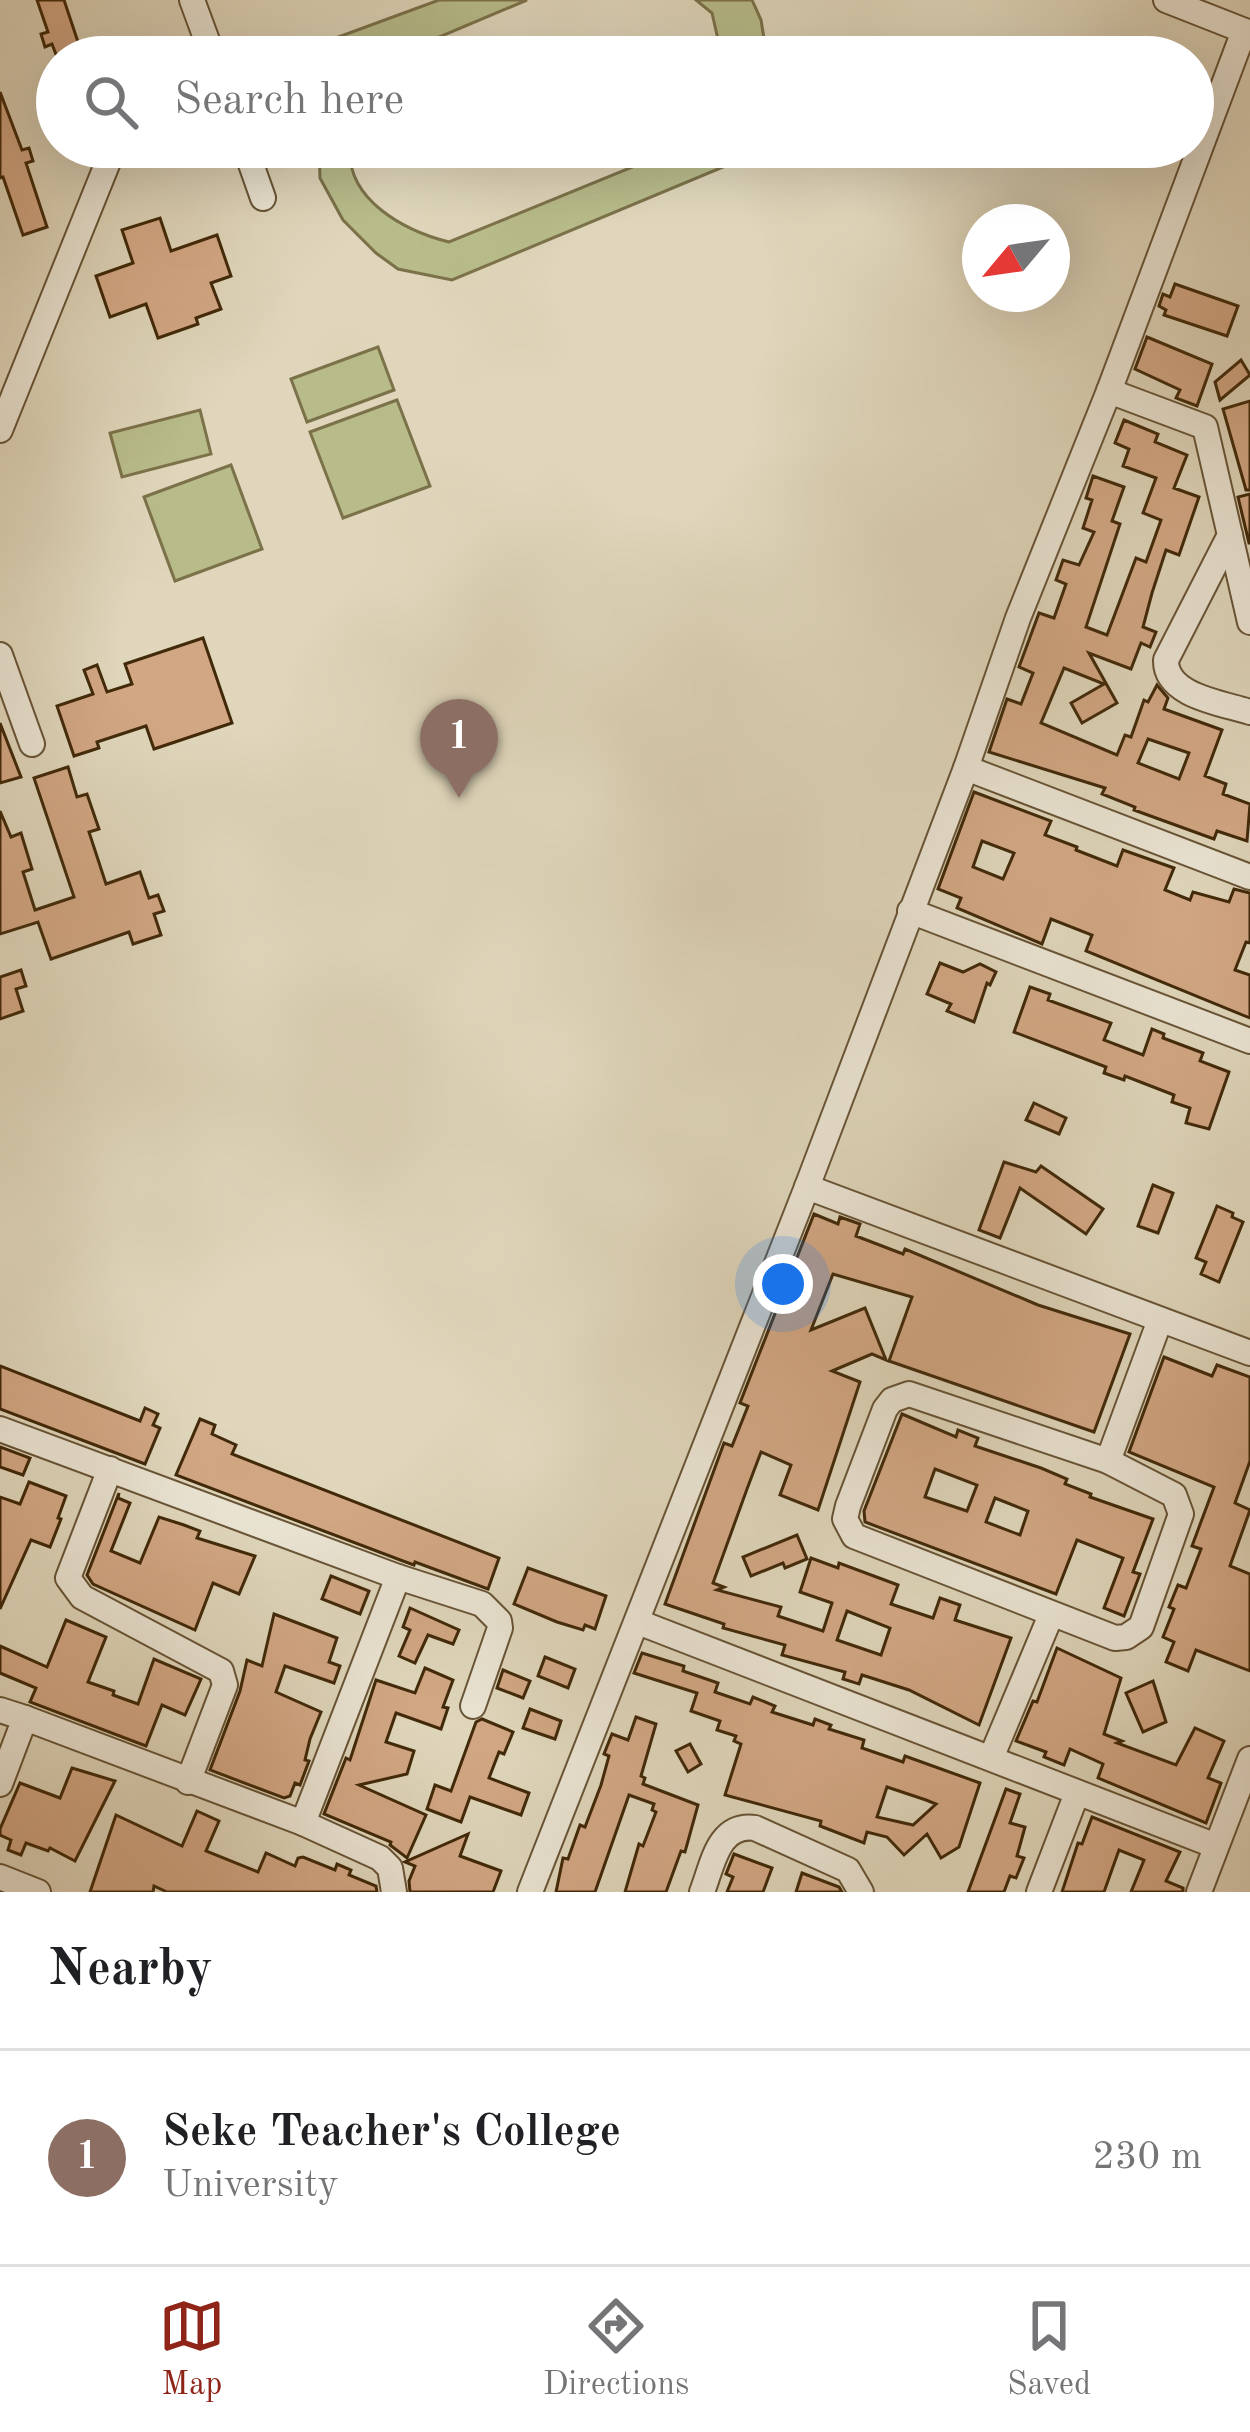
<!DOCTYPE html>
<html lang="en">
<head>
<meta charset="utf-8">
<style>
	:root { --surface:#fff; --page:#f6f6f6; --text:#202124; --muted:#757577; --line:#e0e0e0; --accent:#8f2418 }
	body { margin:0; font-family:"Old Standard TT",serif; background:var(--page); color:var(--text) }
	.compass { position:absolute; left:962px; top:204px; width:108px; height:108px; border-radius:50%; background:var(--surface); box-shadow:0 12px 48px #0002; rotate:241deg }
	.you { position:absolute; left:783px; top:1284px; width:42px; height:42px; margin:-30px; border:9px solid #fff; border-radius:50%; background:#1a73e8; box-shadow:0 0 0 18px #1a73e833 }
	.badge { display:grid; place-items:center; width:78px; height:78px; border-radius:50%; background:var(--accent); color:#fff; font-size:39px; font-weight:700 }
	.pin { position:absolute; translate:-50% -99px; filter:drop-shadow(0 3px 6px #0008) }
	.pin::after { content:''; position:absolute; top:63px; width:42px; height:36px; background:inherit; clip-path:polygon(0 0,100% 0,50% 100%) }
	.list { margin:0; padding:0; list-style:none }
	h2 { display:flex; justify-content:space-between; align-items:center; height:156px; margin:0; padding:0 48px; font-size:51px }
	h2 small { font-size:39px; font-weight:400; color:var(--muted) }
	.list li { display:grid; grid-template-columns:78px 1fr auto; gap:36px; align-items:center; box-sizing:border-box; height:216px; padding:0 48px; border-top:3px solid var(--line) }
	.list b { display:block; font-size:45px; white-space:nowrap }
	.list p { margin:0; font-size:39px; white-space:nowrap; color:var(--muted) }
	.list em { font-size:39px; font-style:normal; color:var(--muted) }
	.icon { flex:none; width:66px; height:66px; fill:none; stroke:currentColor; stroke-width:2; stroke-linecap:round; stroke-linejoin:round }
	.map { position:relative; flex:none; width:1250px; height:1892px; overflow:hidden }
	.search { position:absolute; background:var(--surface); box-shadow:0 12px 48px #0002; left:36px; right:36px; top:36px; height:132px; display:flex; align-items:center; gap:30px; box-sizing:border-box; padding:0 42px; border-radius:66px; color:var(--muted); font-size:45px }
	.sheet { height:372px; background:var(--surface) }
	nav { display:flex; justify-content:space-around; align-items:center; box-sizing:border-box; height:168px; border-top:3px solid var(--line); background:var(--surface); font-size:33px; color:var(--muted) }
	nav a { display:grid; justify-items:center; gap:6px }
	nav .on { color:var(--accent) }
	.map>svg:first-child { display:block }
	.green { fill:#b8bc8b; stroke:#7c724a; stroke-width:3 }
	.building { fill:#d2a784; stroke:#412909; stroke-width:3; fill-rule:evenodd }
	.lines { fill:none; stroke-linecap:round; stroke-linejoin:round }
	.minor-casing { stroke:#685436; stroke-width:28 }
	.minor { stroke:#eae4d3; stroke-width:24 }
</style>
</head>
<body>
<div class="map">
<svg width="1250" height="1892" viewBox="0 0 1250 1892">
	<rect width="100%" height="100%" fill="#dfd6bb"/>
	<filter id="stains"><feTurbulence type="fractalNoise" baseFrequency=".00167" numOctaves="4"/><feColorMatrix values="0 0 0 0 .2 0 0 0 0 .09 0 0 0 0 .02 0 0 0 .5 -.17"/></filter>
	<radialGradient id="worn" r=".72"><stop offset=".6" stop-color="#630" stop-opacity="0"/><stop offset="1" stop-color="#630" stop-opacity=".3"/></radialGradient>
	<g class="green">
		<polygon points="439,0 527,0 392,57 284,57"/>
		<polygon points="696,0 752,0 761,20 767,57 722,57 712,13"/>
		<path d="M319,147H350C346,200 405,231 449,242L681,147H744L735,162L452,280L398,269L376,253L343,220L320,178Z"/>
		<polygon points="378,347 394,390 307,422 291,379"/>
		<polygon points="397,400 430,486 343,518 310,432"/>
		<polygon points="200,410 211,454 122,477 110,433"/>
		<polygon points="231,465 262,549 175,581 144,497"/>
	</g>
	<g class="building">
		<polygon points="37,0 64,0 83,57 57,57 52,44 45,47 41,34 48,32"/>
		<polygon points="0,92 22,150 29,148 33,161 26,163 47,227 23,235 3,177 0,178"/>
		<polygon points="196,147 229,147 230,155 201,163"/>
		<polygon points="160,218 171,251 217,235 231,276 211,283 221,309 196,318 198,324 158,338 146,304 110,317 96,276 133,263 122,230"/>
		<polygon points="1175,284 1238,306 1227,336 1164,315 1166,310 1159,306 1163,294 1170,297"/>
		<polygon points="1147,337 1212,364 1197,406 1176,398 1180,390 1135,369"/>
		<polygon points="1241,360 1250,375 1220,400 1215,382"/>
		<polygon points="1250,401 1250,490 1246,490 1223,409"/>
		<path d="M1124,420L1158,434L1155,442L1187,455L1174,488L1199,497L1179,555L1166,550L1152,593L1143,627L1156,632L1150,647L1141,643L1131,669L1089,653L1117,703L1082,723L1071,703L1104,684L1064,668L1041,723L1117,755L1125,735L1131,737L1144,700L1148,702L1157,685L1168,698L1164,709L1222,730L1205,776L1226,784L1223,794L1250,804L1247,841L1217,831L1214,839L1134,810L1135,807L1102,794L1105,788L989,752L1007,699L1021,704L1033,673L1019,667L1039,613L1054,618L1066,584L1056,580L1063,560L1079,565L1094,532L1083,528L1092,500L1086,498L1093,476L1124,487L1112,521L1120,524L1086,627L1107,635L1136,558L1146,562L1161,520L1143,513L1156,478L1123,466L1129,449L1115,443ZM1148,739L1189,753L1179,779L1138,763Z"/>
		<polygon points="1250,494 1250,543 1249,543 1238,497"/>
		<polygon points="203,638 232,723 154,749 146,726 97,742 99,748 74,756 57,706 93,694 84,670 97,665 107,692 132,684 125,664"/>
		<polygon points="0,723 21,777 0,783"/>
		<polygon points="68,767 77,797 87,794 99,829 89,832 106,884 140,872 149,898 158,895 164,911 154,914 161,935 133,944 129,932 51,959 38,922 0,934 0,811 11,837 21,833 32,869 23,872 35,910 74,897 34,778"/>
		<path d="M974,792L1051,821L1045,835L1077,847L1076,850L1117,866L1123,850L1174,868L1165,890L1190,900L1193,892L1229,902L1234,889L1250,893V943L1246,942L1235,970L1250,975V1018L1086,951L1092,935L1051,919L1042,944L957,908L961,898L938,889ZM982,841L1014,853L1003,879L973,867Z"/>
		<polygon points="940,963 963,972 980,964 996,972 990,985 987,983 974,1022 947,1011 951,1004 927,994"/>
		<polygon points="21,970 26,986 16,989 23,1011 0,1019 0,977"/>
		<polygon points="1030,987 1050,994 1048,1000 1111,1023 1104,1040 1143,1055 1152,1029 1164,1034 1163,1038 1203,1053 1200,1061 1229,1072 1209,1129 1186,1123 1190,1108 1172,1102 1174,1095 1125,1076 1124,1080 1104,1073 1106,1067 1014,1032"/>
		<polygon points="1034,1103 1066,1118 1059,1134 1026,1120"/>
		<polygon points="1004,1162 1036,1172 1041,1166 1103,1209 1086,1234 1020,1188 1000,1238 979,1230"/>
		<polygon points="1153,1185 1173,1193 1158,1233 1138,1226"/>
		<polygon points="1217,1206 1233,1213 1232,1217 1243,1222 1219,1282 1201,1274 1206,1262 1196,1258"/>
		<path d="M814,1214L838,1224L840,1217L860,1224L856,1236L903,1254L905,1249L1038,1305L1130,1334L1094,1432L889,1361L912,1297L833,1274L811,1330L865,1308L886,1360L872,1354L832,1371L860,1382L818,1510L780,1495L791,1465L761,1452L747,1489L713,1583L724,1587L717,1590L781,1607L778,1616L823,1631L832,1603L800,1592L811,1558L838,1568L839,1563L898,1585L891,1604L933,1618L940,1598L960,1605L955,1620L1011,1638L979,1725L909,1690L862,1675L859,1684L843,1679L845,1672L782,1655L785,1645L723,1628L724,1624L665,1604L724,1443L732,1446L748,1406L740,1403ZM847,1611L890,1628L881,1655L837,1640Z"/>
		<polygon points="1164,1357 1212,1376 1217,1365 1250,1377 1250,1461 1235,1503 1250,1510 1230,1566 1250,1574 1250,1671 1196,1650 1188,1671 1166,1662 1174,1642 1163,1637 1174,1609 1169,1607 1178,1585 1186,1588 1201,1549 1192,1546 1214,1487 1129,1452"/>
		<polygon points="0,1366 140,1421 145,1408 158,1414 153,1425 160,1428 145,1464 0,1409"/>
		<path d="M902,1414L956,1437L958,1430L978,1438L975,1446L1041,1468L1067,1479L1065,1484L1091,1494L1090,1497L1153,1519L1133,1572L1140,1574L1124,1616L1104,1608L1123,1558L1077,1540L1056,1594L865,1522L864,1511ZM935,1469L977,1485L967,1511L925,1497ZM995,1498L1028,1511L1020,1535L986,1522Z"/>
		<polygon points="200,1419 215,1425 212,1434 236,1445 232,1454 499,1558 488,1589 415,1562 414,1565 403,1561 176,1475"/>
		<polygon points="0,1447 30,1458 23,1475 0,1467"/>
		<polygon points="29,1482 66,1496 58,1518 61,1519 50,1547 31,1540 0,1609 0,1497 20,1504"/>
		<polygon points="119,1493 118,1498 130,1503 111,1551 140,1563 159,1517 184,1525 200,1531 197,1538 255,1556 239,1594 213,1583 195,1630 93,1584 87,1575"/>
		<polygon points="797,1535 807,1559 785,1568 783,1563 751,1576 743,1557"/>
		<polygon points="528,1568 606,1596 595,1629 585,1625 583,1630 557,1622 514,1604"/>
		<polygon points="331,1576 369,1591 360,1614 322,1599"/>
		<polygon points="410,1608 459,1630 453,1644 428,1635 415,1663 399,1656 410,1630 403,1627"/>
		<polygon points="274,1614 337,1638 329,1662 340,1666 334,1683 285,1666 276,1692 321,1712 310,1739 305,1760 309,1761 300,1785 295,1783 290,1796 284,1798 210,1770 240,1691 247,1660 262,1666"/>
		<polygon points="66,1620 106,1637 88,1682 114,1691 113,1695 138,1704 154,1659 201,1679 185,1715 162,1705 146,1746 30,1702 36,1688 0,1673 0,1646 47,1667"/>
		<polygon points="1057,1648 1121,1678 1104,1734 1122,1741 1117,1743 1176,1765 1195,1728 1224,1741 1208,1778 1221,1783 1206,1823 1098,1778 1103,1764 1070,1749 1064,1765 1044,1757 1046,1752 1016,1741 1033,1701 1037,1702"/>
		<path d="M642,1653L684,1666L683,1671L718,1683L715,1692L750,1704L753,1697L775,1706L772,1712L813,1725L815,1719L831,1725L829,1729L864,1740L862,1748L903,1762L905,1756L980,1783L959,1847L941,1858L927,1834L904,1855L887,1837L867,1832L864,1843L820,1826L821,1821L725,1795L741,1744L734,1741L736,1736L717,1730L720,1721L691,1711L697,1693L634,1673ZM887,1787L926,1800L936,1804L913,1825L877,1817Z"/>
		<polygon points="545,1657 575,1669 568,1688 538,1676"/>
		<polygon points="425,1668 453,1680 443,1707 448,1708 441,1729 396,1713 386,1742 414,1751 407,1774 359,1785 426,1815 407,1858 390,1845 391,1842 324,1814 346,1758 350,1760 376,1680 415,1693"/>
		<polygon points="503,1670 530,1681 523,1698 497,1688"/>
		<polygon points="1153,1681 1166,1722 1143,1732 1126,1693"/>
		<polygon points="530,1709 561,1721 555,1739 523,1728"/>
		<polygon points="636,1717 656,1724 641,1776 645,1778 643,1784 698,1805 685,1852 681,1851 666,1892 625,1892 639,1844 643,1846 656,1812 652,1810 654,1804 629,1795 595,1892 556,1892 563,1858 568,1859 580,1825 585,1827 601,1785 609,1756 604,1754 612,1734 628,1740"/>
		<polygon points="482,1719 513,1732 504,1754 499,1752 489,1778 529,1793 521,1815 470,1797 461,1822 427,1809 435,1785 451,1791 476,1722"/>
		<polygon points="690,1744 701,1764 688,1772 676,1751"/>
		<polygon points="72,1768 115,1781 75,1861 50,1848 48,1851 26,1843 21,1855 8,1850 11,1840 0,1835 0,1829 20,1783 60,1798"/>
		<polygon points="1006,1789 1020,1794 1010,1823 1025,1827 1017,1856 1024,1858 1016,1878 1010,1876 1004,1892 968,1892"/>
		<polygon points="197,1811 219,1821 206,1851 258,1872 266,1853 295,1866 298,1858 303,1857 335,1870 337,1864 351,1870 349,1875 376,1886 377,1892 167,1892 154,1886 153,1892 90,1892 116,1815 182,1846"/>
		<polygon points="1092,1817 1180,1852 1166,1881 1183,1888 1183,1892 1131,1892 1144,1860 1119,1850 1104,1892 1062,1892 1078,1843 1082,1844"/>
		<polygon points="468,1834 460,1856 501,1871 493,1892 410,1892 409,1881 415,1866 405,1862"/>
		<polygon points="734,1854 772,1868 763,1892 727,1892 733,1877 726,1874"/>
		<polygon points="802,1873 839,1887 842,1892 796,1892"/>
	</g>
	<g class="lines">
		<defs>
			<g id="minor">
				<polyline points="192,0 213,57"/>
				<polyline points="1166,0 1250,33"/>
				<polyline points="245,147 263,198"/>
				<polyline points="1109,391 1205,427 1250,622"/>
				<polyline points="0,430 114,147"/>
				<path d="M1230,535L1166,660C1165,696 1222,703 1250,712"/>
				<polyline points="0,655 32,744"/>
				<polyline points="966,768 1250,877"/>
				<polyline points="910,911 1250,1041"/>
				<polyline points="807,1187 1250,1353"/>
				<polygon points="909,1394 1108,1461 1174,1495 1181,1514 1141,1627 1126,1637 1115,1638 854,1536 845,1519 848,1506 885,1409 892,1400"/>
				<polyline points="0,1429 398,1577 482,1604 499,1621 500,1628 473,1706"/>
				<polyline points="1108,1461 1160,1320"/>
				<polyline points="110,1469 68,1578 82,1597 221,1671 225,1685 188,1782"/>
				<polyline points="638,1622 1216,1846"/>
				<polyline points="0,1710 25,1718 0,1784"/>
				<polyline points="25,1718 303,1823 380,1858 390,1868 394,1892"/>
				<polyline points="991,1758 1051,1615"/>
				<polyline points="303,1823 398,1577"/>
				<polyline points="0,1877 38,1892"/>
				<polyline points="530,1892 807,1187 966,768 1018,618 1109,391 1244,31"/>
				<path d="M702,1892C713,1864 718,1823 755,1828L848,1870L861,1892"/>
				<polyline points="1039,1892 1077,1793"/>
				<polyline points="1199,1892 1250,1759"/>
			</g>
		</defs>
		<use href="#minor" class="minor-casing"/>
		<use href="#minor" class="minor"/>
	</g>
	<rect width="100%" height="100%" filter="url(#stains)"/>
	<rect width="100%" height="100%" fill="url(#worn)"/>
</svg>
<svg class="compass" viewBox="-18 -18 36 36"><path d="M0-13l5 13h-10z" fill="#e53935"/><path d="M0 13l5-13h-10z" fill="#757577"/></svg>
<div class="you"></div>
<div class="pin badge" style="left:459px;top:798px;background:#8d6e63">1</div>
<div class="search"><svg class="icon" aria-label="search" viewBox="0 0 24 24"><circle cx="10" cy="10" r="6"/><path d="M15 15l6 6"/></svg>Search here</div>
</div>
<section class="sheet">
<h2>Nearby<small></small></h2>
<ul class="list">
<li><span class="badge" style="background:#8d6e63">1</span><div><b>Seke Teacher's College</b><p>University</p></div><em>230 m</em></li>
</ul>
</section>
<nav>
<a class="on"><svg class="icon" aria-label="map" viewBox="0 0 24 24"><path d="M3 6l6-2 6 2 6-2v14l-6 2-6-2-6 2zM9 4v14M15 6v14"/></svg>Map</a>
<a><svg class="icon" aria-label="directions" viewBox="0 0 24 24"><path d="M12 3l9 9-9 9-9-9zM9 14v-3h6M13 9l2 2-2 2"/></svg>Directions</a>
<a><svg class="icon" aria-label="saved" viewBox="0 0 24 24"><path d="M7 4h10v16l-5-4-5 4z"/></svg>Saved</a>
</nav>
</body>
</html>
